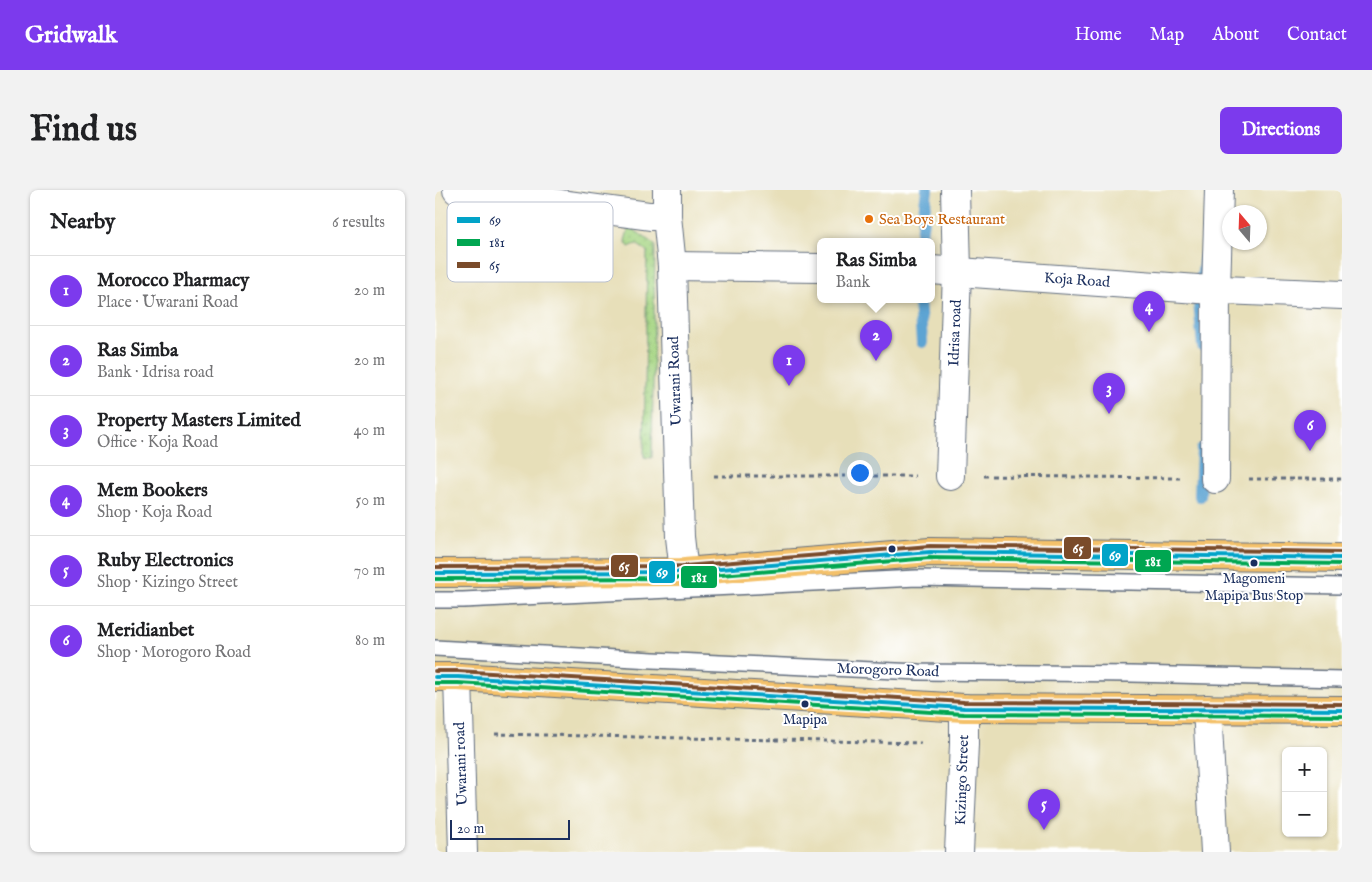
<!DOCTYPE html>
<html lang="en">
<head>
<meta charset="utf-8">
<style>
	:root { --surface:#fff; --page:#f2f2f2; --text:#202124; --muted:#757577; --line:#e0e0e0; --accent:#7c3aed }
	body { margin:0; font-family:"IM FELL English",serif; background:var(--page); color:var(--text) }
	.controls { position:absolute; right:15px; bottom:15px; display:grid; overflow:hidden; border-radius:8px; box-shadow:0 1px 4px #0004 }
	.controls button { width:45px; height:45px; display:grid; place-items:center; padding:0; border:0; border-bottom:1px solid var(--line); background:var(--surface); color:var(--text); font:25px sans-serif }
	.compass { position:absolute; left:787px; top:15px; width:45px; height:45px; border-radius:50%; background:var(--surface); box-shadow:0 1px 4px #0004; rotate:341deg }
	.scale { position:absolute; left:15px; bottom:12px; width:120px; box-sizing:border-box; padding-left:5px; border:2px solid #1b2f5e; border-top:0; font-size:14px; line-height:18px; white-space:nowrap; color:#1b2f5e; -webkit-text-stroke:4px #fff; paint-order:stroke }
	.you { position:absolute; left:424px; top:282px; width:18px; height:18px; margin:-12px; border:4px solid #fff; border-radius:50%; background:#1a73e8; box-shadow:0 0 0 8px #1a73e833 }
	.badge { display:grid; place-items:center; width:32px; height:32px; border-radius:50%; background:var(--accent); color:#fff; font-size:16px; font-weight:700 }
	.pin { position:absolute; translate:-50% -41px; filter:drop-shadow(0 1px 2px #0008) }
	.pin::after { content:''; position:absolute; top:26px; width:18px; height:15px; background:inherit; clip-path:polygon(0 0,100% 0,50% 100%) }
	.popup { position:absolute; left:382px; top:48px; width:118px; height:65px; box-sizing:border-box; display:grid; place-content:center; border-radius:8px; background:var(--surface); filter:drop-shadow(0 1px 4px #0005); font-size:16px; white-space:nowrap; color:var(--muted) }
	.popup b { font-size:19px; color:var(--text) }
	.popup::after { content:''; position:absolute; left:50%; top:100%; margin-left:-10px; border:10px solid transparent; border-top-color:var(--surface) }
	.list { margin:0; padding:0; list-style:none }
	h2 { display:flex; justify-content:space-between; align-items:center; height:65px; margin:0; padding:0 20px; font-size:21px }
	h2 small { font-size:16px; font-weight:400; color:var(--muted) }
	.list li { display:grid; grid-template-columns:32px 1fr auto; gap:15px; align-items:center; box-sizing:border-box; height:70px; padding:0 20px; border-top:1px solid var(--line) }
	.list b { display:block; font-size:19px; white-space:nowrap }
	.list p { margin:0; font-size:16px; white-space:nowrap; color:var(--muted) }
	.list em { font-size:16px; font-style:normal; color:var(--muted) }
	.map { position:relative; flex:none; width:907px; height:662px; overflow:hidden; border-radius:8px }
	header { display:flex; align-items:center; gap:30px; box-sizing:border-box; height:70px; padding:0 25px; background:var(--accent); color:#fff }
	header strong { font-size:24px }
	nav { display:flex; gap:28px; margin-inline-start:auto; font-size:18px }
	.intro { display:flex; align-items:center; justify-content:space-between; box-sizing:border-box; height:120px; padding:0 30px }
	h1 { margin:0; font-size:35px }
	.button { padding:12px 22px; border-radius:8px; background:var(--accent); color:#fff; font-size:18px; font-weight:700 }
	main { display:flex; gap:30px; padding:0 30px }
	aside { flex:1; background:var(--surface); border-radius:8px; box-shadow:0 1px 4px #0004 }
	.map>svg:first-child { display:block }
	.grass { fill:url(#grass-dots); stroke:#608270 }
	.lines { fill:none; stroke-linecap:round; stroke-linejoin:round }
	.stream { stroke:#5da4d3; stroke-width:12 }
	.service-casing { stroke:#626d7e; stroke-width:18 }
	.minor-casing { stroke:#626d7e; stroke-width:30 }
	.trunk-casing { stroke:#626d7e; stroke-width:30 }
	.path { stroke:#626d7e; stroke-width:3; stroke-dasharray:4 4; stroke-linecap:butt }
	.service { stroke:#fff; stroke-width:15 }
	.minor { stroke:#fff; stroke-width:28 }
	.trunk { stroke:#f4c16a; stroke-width:28 }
	.bus-1-casing { stroke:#fff; stroke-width:8 }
	.bus-2-casing { stroke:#fff; stroke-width:8 }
	.bus-3-casing { stroke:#fff; stroke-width:8 }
	.bus-1 { stroke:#01a3c8; stroke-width:4 }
	.bus-2 { stroke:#00a651; stroke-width:4 }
	.bus-3 { stroke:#7a4b2a; stroke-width:4 }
	.food-dot { fill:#e8710a; stroke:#fff; stroke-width:2 }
	.bus-dot { fill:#1b2f5e; stroke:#fff; stroke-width:2 }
	.labels { text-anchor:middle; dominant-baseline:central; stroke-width:4; stroke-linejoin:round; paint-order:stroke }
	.bus-label { font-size:14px; fill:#1b2f5e; stroke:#fff }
	.food-label { font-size:15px; fill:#c56008; stroke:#fff; text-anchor:start }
	.street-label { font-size:15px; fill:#1b2f5e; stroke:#fff }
	.key { fill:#fff; stroke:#bbc1cf; stroke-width:1 }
	.key-label { font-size:14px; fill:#1b2f5e }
	.line-badge { stroke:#fff; stroke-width:2 }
	.badge-label { font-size:14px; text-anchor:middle; font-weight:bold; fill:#fff }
</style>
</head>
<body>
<header>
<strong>Gridwalk</strong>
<nav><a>Home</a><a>Map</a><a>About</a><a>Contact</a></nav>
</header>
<div class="intro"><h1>Find us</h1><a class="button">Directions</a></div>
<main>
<aside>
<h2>Nearby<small>6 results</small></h2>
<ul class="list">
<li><span class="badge">1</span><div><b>Morocco Pharmacy</b><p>Place · Uwarani Road</p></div><em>20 m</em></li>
<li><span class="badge">2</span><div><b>Ras Simba</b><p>Bank · Idrisa road</p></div><em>20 m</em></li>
<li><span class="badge">3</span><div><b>Property Masters Limited</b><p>Office · Koja Road</p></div><em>40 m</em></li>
<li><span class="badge">4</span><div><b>Mem Bookers</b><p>Shop · Koja Road</p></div><em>50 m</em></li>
<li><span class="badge">5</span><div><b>Ruby Electronics</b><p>Shop · Kizingo Street</p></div><em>70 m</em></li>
<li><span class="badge">6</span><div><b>Meridianbet</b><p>Shop · Morogoro Road</p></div><em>80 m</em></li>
</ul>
</aside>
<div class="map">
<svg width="907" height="662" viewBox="0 0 907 662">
	<defs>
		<pattern id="grass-dots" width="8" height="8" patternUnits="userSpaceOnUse" patternTransform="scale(1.25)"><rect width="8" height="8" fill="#a6d583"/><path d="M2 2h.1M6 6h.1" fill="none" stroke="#8eb774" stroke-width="1.8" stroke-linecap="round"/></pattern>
	</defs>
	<rect width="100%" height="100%" fill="#fff"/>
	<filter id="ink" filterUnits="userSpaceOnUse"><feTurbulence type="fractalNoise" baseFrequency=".02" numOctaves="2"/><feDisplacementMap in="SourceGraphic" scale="10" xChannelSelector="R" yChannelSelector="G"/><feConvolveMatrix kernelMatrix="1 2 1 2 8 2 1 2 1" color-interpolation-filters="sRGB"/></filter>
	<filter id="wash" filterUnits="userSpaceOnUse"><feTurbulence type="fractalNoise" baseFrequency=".0096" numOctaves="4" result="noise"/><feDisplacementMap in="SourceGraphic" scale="20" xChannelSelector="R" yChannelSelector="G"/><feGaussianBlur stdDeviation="1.12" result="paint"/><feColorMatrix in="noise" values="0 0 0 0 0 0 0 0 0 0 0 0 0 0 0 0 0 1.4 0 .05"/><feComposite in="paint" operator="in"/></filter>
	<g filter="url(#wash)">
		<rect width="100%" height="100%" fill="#e7dfb9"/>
		<polygon class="grass" points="194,36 220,55 217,268 209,267 212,61 201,54 194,57 190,51"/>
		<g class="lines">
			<g class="stream">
				<polyline points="485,52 492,0"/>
				<polyline points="484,110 487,152"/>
				<polyline points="768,156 763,99 768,82 770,67"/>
				<polyline points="765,306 767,259"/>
			</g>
		</g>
	</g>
	<g filter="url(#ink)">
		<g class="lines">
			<defs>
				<g id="service">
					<polyline points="0,410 28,410 482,388 907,396"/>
					<polyline points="0,458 218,470 484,482 696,484 907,489"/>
				</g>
				<g id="minor">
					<polyline points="22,0 215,26 232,26"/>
					<polyline points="232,0 232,26 237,76 245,347 249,382"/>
					<polyline points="237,76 386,78"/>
					<polyline points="496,80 763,99 907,105"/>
					<polyline points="515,286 522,81 520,0"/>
					<polyline points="780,289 781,100 784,0"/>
					<polyline points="23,487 28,662"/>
					<polyline points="772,519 780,662"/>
					<polyline points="524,662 529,554 529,518"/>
				</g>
				<g id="trunk">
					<polyline points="0,383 249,382 495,362 907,368"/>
					<polyline points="0,487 23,487 529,518 907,520"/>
				</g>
			</defs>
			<use href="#service" class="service-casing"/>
			<use href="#minor" class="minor-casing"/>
			<use href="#trunk" class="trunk-casing"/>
			<g class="path">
				<polyline points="279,286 480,286"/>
				<polyline points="549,286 745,288"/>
				<polyline points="814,289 907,289"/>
				<polyline points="60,544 486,553"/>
			</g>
			<use href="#service" class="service"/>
			<use href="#minor" class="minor"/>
			<use href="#trunk" class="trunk"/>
			<defs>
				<g id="bus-1">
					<polyline points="0,383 249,382 495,362 907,368"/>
					<polyline points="0,487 23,487 529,518 907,520"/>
				</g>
				<g id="bus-2">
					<polyline points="0,389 249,388 495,368 907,374"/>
					<polyline points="0,493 23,493 529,524 907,526"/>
				</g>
				<g id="bus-3">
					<polyline points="0,377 249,376 495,356 907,362"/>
					<polyline points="0,481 23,481 529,512 907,514"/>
				</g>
			</defs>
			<use href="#bus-1" class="bus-1-casing"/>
			<use href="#bus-2" class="bus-2-casing"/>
			<use href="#bus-3" class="bus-3-casing"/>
			<use href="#bus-1" class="bus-1"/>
			<use href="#bus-2" class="bus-2"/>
			<use href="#bus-3" class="bus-3"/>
		</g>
	</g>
	<circle class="food-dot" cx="434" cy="29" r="5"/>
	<g class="bus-dot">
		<circle cx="457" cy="359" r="4.5"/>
		<circle cx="819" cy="373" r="4.5"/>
		<circle cx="370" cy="514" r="4.5"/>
	</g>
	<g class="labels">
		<g class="bus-label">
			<text x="819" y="389">Magomeni<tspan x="819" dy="17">Mapipa Bus Stop</tspan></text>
			<text x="370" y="530">Mapipa</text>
		</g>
		<g class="food-label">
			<text x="444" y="29">Sea Boys Restaurant</text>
		</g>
		<g class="street-label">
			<text transform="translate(642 90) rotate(4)">Koja Road</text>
			<text transform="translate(520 143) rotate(-88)">Idrisa road</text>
			<text transform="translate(240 191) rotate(-92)">Uwarani Road</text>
			<text transform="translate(453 480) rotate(2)">Morogoro Road</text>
			<text transform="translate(26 574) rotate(-92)">Uwarani road</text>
			<text transform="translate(527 590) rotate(-88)">Kizingo Street</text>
		</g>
	</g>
	<rect x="12" y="12" width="166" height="80" rx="8" class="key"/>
	<rect x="22" y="27" width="23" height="6" fill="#01a3c8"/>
	<rect x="22" y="49" width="23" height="7" fill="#00a651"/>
	<rect x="22" y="72" width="23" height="6" fill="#7a4b2a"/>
	<g class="key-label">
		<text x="54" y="35">69</text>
		<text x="54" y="57">181</text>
		<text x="54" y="80">65</text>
	</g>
	<g class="line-badge">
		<rect x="628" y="346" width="29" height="24" rx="5" fill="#7a4b2a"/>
		<rect x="666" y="353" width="28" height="24" rx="5" fill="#01a3c8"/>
		<rect x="699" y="359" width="38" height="24" rx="5" fill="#00a651"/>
		<rect x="175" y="364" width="29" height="24" rx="5" fill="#7a4b2a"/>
		<rect x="213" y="370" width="28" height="24" rx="5" fill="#01a3c8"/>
		<rect x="245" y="375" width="38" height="24" rx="5" fill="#00a651"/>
	</g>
	<g class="badge-label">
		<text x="643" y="363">65</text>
		<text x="680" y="370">69</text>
		<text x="718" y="376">181</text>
		<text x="189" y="381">65</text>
		<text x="227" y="387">69</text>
		<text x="264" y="392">181</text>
	</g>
</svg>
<div class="controls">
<button>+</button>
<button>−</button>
</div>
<svg class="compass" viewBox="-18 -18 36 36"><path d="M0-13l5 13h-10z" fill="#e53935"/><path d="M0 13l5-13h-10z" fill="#757577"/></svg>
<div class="scale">20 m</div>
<div class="you"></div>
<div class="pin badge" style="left:354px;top:196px">1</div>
<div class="pin badge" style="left:441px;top:171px">2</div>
<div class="popup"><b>Ras Simba</b>Bank</div>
<div class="pin badge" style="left:674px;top:224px">3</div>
<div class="pin badge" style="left:714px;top:142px">4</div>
<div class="pin badge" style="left:609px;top:640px">5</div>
<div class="pin badge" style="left:875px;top:261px">6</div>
</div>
</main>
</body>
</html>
